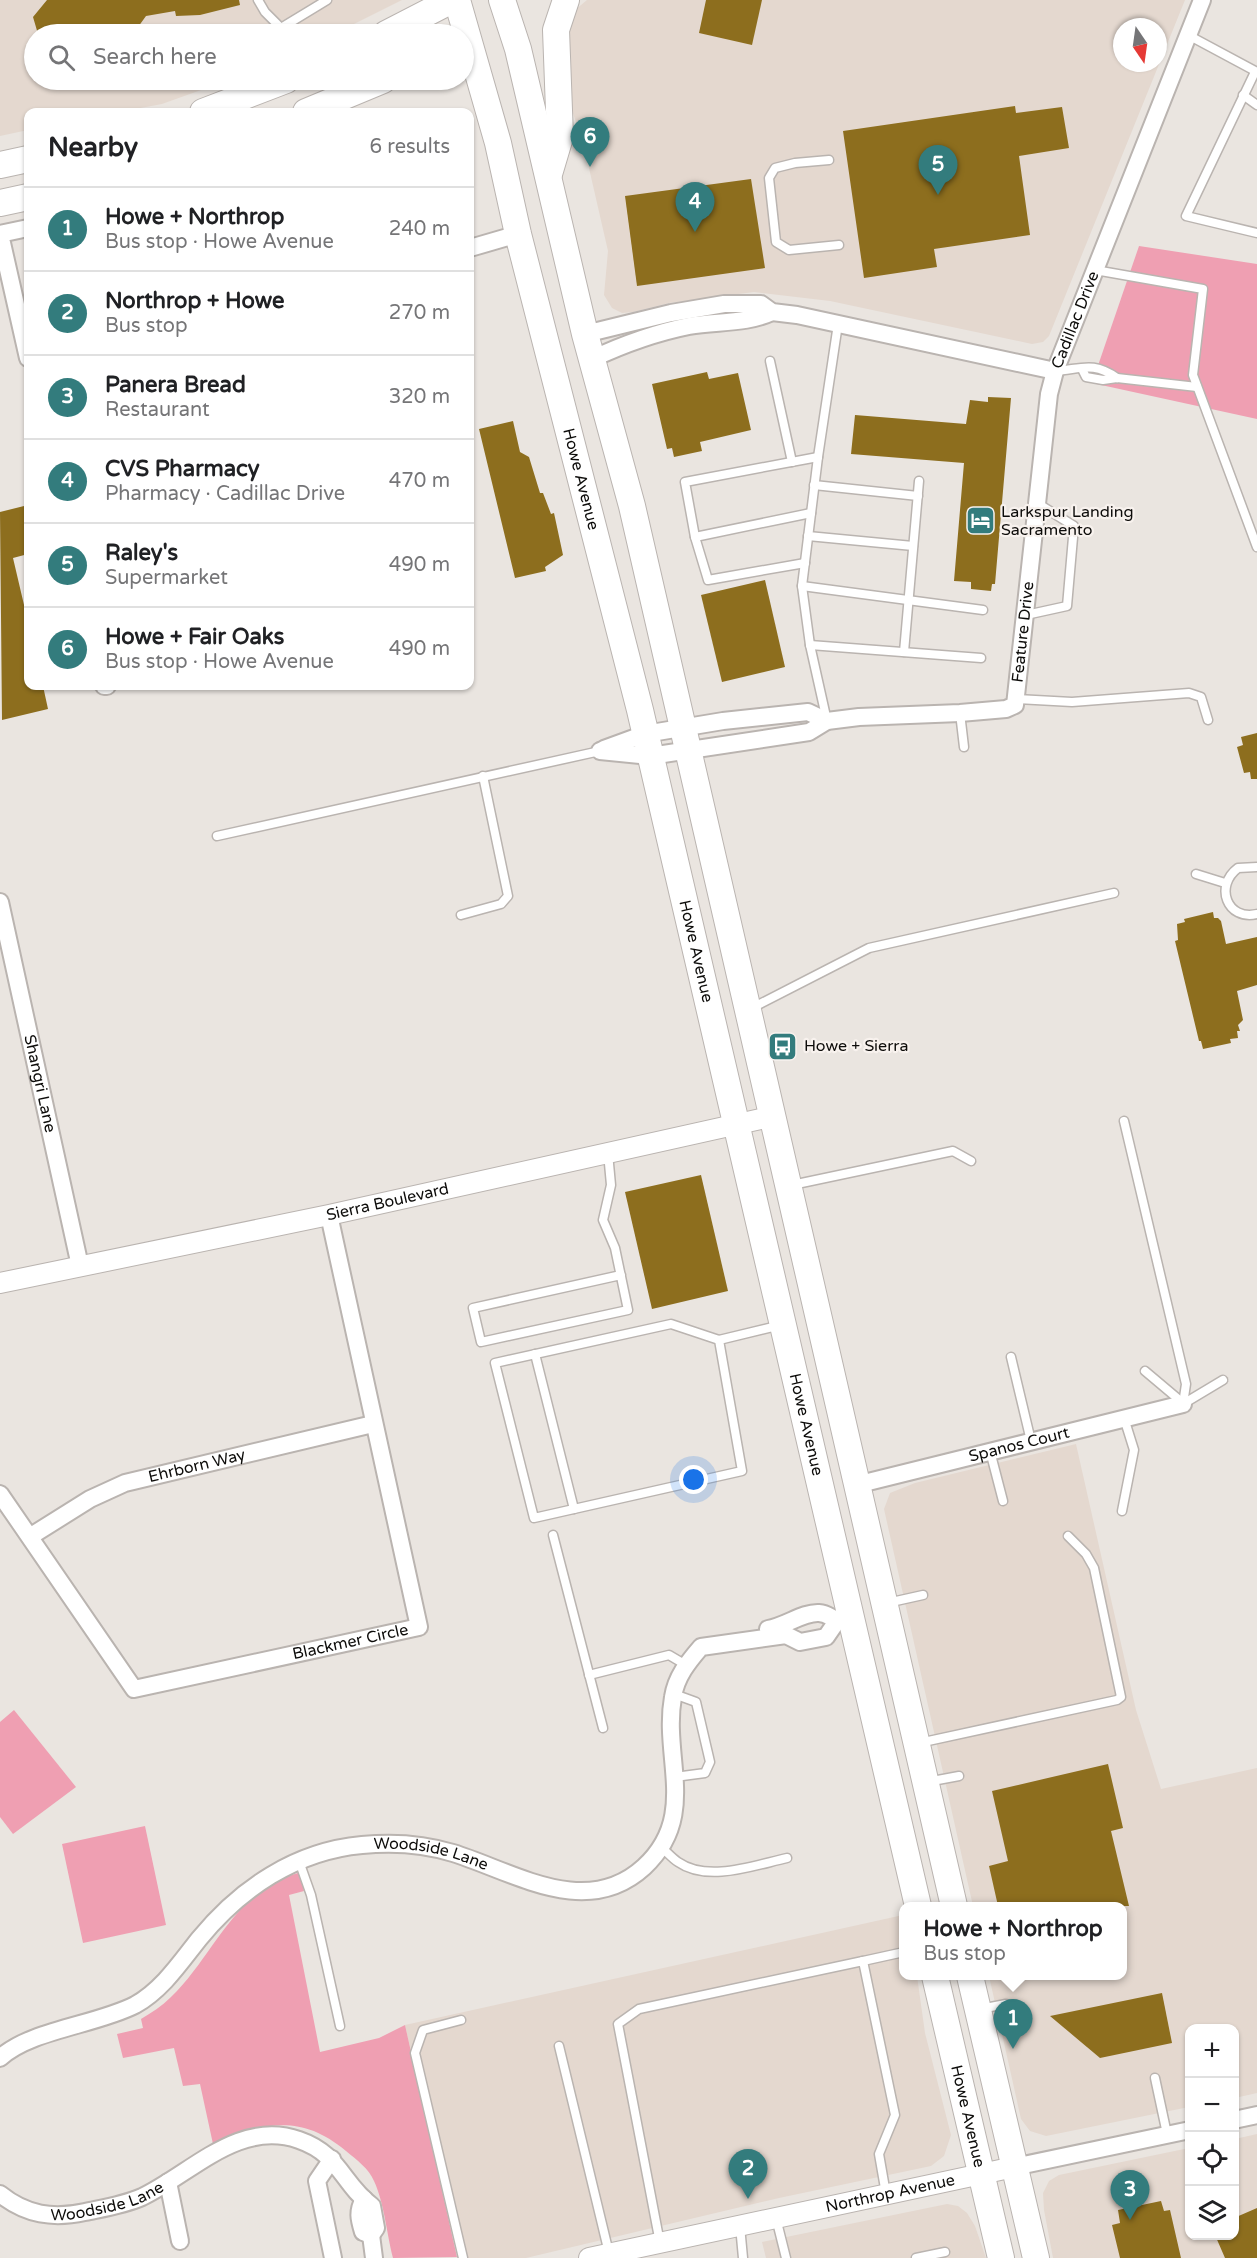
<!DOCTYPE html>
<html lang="en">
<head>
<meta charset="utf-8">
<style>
	:root { --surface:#fff; --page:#f2f2f2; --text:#202124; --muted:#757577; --line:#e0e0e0; --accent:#337c7d }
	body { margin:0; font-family:"Varela Round",sans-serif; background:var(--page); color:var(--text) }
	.controls { position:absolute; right:18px; bottom:18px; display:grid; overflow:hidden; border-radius:12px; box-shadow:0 2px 4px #0004 }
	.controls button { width:54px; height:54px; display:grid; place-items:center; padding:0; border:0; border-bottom:2px solid var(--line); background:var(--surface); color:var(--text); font:30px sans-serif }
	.compass { position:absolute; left:1113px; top:18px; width:54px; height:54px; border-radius:50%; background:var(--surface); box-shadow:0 2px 4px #0004; rotate:167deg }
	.you { position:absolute; left:694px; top:1480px; width:21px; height:21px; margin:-15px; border:4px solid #fff; border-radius:50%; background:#1a73e8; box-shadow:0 0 0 9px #1a73e833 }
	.badge { display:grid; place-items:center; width:39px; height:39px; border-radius:50%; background:var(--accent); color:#fff; font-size:20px; font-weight:700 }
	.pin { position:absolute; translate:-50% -50px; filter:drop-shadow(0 2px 3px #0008) }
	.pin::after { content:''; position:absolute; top:32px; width:21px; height:18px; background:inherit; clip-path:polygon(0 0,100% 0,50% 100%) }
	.popup { position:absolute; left:899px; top:1902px; width:228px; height:78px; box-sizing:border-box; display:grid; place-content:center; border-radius:12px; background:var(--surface); filter:drop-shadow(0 2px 4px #0005); font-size:20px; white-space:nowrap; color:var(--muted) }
	.popup b { font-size:22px; color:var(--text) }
	.popup::after { content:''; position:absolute; left:50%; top:100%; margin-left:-12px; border:12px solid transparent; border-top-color:var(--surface) }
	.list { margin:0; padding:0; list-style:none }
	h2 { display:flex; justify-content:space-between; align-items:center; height:78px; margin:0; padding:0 24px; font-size:26px }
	h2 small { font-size:20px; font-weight:400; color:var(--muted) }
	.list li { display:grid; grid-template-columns:39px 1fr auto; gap:18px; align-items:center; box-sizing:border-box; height:84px; padding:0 24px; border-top:2px solid var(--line) }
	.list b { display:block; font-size:22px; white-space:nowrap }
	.list p { margin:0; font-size:20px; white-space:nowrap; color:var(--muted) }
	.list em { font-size:20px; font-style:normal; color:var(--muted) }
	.icon { flex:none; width:33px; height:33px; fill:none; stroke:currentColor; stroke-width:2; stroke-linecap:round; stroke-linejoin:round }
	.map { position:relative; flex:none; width:1257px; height:2258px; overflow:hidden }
	.search { position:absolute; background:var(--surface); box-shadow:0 2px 4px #0004; left:24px; top:24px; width:450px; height:66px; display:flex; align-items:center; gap:15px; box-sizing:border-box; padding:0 21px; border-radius:33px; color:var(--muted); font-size:22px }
	.panel { position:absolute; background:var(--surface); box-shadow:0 2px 4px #0004; left:24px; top:108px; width:450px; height:582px; border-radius:12px }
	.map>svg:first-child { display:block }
	.built { fill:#e4d8cf; fill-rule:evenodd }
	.green { fill:#ef9fb2 }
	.building { fill:#8d6e1e }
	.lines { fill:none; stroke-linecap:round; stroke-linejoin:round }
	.service-casing { stroke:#bab4b0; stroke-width:11 }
	.minor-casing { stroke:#bab4b0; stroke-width:20 }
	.tertiary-casing { stroke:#bab4b0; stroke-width:22 }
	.primary-casing { stroke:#bab4b0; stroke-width:28 }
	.service { stroke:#fff; stroke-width:8 }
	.minor { stroke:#fff; stroke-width:16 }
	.tertiary { stroke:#fff; stroke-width:20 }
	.primary { stroke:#fff; stroke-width:26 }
	.labels { text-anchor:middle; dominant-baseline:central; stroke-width:4.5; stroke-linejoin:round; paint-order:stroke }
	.street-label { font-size:16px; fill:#0d0c0a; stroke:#f8f2ee }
	.poi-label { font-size:16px; fill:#0d0c0a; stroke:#f8f2ee; text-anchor:start }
</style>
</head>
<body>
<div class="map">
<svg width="1257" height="2258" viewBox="0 0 1257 2258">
	<rect width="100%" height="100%" fill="#eae5e0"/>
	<g class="built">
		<polygon points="0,0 402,0 334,34 34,34 34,80 229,80 162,104 119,112 28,112 28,130 0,136"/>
		<path d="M587,0H1185L1049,336L1043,342L1032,344L830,301L754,292L669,303L633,312L622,313L612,308L604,295L608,251L583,142L570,105L569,32L575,10ZM1122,27H1158V63H1122Z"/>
		<polygon points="1076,1444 1136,1710 1161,1789 1257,1768 1257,2093 1235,2098 1234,2028 1190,2028 1189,2107 1046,2136 1030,2131 1021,2119 989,1976 1122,1976 1122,1906 973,1906 884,1509 890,1493 915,1483"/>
		<polygon points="903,1915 904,1976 917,1976 925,2033 951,2135 944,2156 931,2166 779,2198 526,2258 458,2258 405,2025"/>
		<polygon points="1257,2134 1257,2258 1053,2258 1044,2210 1043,2193 1049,2181 1059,2175 1189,2148 1190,2236 1234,2236 1235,2139"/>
		<polygon points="947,2204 958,2206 967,2213 975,2226 986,2258 766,2258 762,2242"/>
	</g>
	<g class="green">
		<polygon points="1139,246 1257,264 1257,419 1092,383"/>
		<polygon points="14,1710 76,1787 13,1834 0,1817 0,1722"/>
		<polygon points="145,1826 166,1925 83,1943 62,1844"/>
		<path d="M298,1873L301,1876L304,1891L289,1895L320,2052L379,2038L405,2025L457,2257L393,2258C387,2235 384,2202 374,2181C369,2169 357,2160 346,2151C300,2113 264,2123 213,2144L200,2084L183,2086L174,2048L123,2058L117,2034L143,2028L141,2019C151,2013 162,2006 171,1997C214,1956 234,1890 298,1873Z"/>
	</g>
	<g class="building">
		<polygon points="47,0 239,0 240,5 200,15 176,16 175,11 146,16 133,34 38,34 33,17"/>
		<polygon points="706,0 762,0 752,45 699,33"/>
		<polygon points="1015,106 1016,113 1062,107 1069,148 1019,156 1030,235 934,249 937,267 864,278 843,131"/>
		<polygon points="751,179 765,268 637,286 625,196"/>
		<polygon points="707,372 709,379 738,373 751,430 700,442 702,451 674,457 672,448 667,449 652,384"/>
		<polygon points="988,397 1011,398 995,584 992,584 991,591 971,589 971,582 954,581 964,463 851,454 855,415 966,424 970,400 988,402"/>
		<polygon points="513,421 520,452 529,457 540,493 543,493 551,514 554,513 563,555 545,567 546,571 515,578 479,429"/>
		<polygon points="28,505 28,554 13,558 28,622 28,686 43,686 48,709 2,720 0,512"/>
		<polygon points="765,580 785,667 722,682 701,595"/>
		<polygon points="1257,733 1257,779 1251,779 1250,772 1244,773 1237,747 1243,745 1241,737"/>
		<polygon points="1213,912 1214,918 1218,918 1221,921 1226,944 1257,937 1257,985 1237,991 1243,1020 1238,1025 1240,1031 1237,1031 1238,1038 1230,1039 1231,1043 1203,1049 1201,1041 1199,1041 1175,941 1178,940 1177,924 1185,922 1184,919"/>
		<polygon points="701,1175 728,1291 652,1309 625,1192"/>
		<polygon points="1108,1764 1123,1828 1111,1831 1129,1906 998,1906 989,1866 1008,1861 992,1791"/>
		<polygon points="1162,1993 1172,2043 1100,2058 1050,2016"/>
		<polygon points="1161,2201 1164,2211 1170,2210 1181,2258 1120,2258 1112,2225 1120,2223 1118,2210"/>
		<polygon points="1257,2208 1257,2258 1225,2258 1215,2235 1234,2235 1234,2218"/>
	</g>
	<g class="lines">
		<defs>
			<g id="service">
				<polyline points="258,0 265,12 281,28"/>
				<polyline points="284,34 281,28 327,0"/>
				<polyline points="1188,35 1257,72"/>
				<polyline points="1255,72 1186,216 1257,233"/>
				<polyline points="1243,95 1257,105"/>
				<polyline points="829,160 795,163 775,168 769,178 776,242 789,250 839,245"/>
				<polyline points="1095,270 1203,289 1193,375 1257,547"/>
				<polyline points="770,361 792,462"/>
				<polyline points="1082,369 1086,377 1103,380 1117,378 1197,387"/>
				<path d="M1055,371C1082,369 1093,361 1117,378"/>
				<polyline points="814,485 918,496"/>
				<polyline points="808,536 913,546"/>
				<polyline points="695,537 811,513"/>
				<polyline points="805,563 708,580 695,537 685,482 818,457"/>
				<polyline points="802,586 983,610"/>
				<polyline points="1026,615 1067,606 1074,526 1037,503"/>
				<polyline points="810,645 981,658"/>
				<polyline points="904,652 919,481"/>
				<polyline points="1017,699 1072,702 1189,693 1201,697 1208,720"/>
				<polyline points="960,713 964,747"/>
				<polyline points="827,721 810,645 802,586 818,457 838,324"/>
				<polyline points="217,836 600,751"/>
				<path d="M1257,867L1238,868C1214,886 1227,921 1257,914"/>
				<polyline points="1196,874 1225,883"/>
				<polyline points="461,915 501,904 508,896 483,776"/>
				<polyline points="752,1008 869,948 1114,893"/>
				<polyline points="1124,1121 1186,1384 1183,1404"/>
				<polyline points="608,1153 611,1185 603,1220 615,1248 628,1310 481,1342 473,1308 621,1275"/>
				<polyline points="792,1185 953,1151 971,1161"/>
				<polyline points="719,1340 671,1324 495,1363 534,1518 742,1471 719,1340 781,1325"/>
				<polyline points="535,1354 574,1509"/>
				<polyline points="1011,1357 1031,1441"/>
				<polyline points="1145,1371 1183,1403"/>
				<polyline points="1183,1404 1223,1380"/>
				<polyline points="990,1451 1003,1501"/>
				<polyline points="1122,1511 1134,1450 1124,1418"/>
				<polyline points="553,1535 603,1728"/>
				<polyline points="887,1603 923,1595"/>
				<polyline points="589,1675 669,1655 686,1665"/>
				<polyline points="674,1694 696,1702 710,1762 705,1773 675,1777"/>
				<polyline points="919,1743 1117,1700 1121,1697 1094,1568 1086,1554 1068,1536"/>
				<polyline points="927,1782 959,1776"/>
				<path d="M661,1847C667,1852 672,1858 678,1862C708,1883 755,1865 787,1858"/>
				<polyline points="299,1861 311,1895 340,2026"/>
				<polyline points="863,1961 904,1952"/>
				<polyline points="980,2009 1006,2004"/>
				<polyline points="461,2020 423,2030 415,2053 463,2258"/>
				<polyline points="559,2046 609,2253"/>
				<polyline points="1155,2078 1167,2134"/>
				<polyline points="776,2218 786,2258"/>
				<polyline points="740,2226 743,2258"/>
				<polyline points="660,2243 618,2024 639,2009 863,1961 895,2115 879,2154 886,2194"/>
				<polyline points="916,2258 945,2252"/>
			</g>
			<g id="minor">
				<polyline points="28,228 0,234 28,358"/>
				<polyline points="470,248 518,234"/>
				<path id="s1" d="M585,334L671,313L724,304H761L772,312L797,315L1055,371L1202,0"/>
				<path d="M592,359C624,344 654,333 689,326C717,321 747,324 772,312"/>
				<polyline points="104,686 107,686"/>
				<polyline points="604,749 645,734 723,721 808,712 827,721"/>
				<path id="s2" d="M600,751L650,756L809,732L827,721L859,717L960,713L1006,709L1015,705L1049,394L1055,371"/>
				<path id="s3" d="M0,902L80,1266"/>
				<path id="s4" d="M856,1485L1183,1404"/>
				<path id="s5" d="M0,1494L134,1689L419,1627L329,1215"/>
				<path id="s6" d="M31,1536L90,1499L125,1483L373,1424"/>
				<path d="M768,1629C786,1626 803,1612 819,1613C832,1614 832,1623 847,1619"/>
				<path id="s7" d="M0,2058C30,2030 96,2025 135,2005C162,1990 180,1963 199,1939C240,1889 295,1851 362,1845C392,1842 424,1844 453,1853C514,1872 586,1920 644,1867C699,1816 662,1758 673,1697C676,1677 688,1662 701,1647L786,1635L800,1642L826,1637L837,1621"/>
				<polyline points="1234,2120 1257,2115"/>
				<polyline points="332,2159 317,2181 333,2258"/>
				<polyline points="1014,2167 1190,2130"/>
				<polyline points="168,2182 180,2241"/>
				<path id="s8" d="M0,2194C26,2215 53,2219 85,2212C104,2208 124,2205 142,2197C192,2173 239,2119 299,2140C340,2154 342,2184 372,2206L376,2228L371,2235"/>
				<path d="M364,2199C357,2211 359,2219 363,2232L371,2235"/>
				<polyline points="371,2235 374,2258"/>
			</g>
			<g id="tertiary">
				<path id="s9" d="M0,1283L329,1215L774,1116"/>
				<path id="s10" d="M589,2258L1014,2167"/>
			</g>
			<g id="primary">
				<path id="s11" d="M457,0L498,143L518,234L640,710L918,1906"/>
				<polyline points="502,0 518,49 585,334 632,506 954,1906"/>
				<polyline points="386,34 452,0"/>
				<polyline points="203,112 286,80"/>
				<polyline points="306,112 383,80"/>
				<polyline points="0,165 28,159"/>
				<polyline points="549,174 560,137 556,30 566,0"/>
				<polyline points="0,203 28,197"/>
				<path id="s12" d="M935,1976L1001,2258"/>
				<polyline points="970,1976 1036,2258"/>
			</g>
		</defs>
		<use href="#service" class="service-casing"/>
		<use href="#minor" class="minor-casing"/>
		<use href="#tertiary" class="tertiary-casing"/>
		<use href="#primary" class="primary-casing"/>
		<use href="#service" class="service"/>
		<use href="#minor" class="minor"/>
		<use href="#tertiary" class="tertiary"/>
		<use href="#primary" class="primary"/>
	</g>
	<defs>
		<symbol id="hotel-square" viewBox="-11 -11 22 22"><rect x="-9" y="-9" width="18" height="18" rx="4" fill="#337c7d" stroke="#f8f2ee"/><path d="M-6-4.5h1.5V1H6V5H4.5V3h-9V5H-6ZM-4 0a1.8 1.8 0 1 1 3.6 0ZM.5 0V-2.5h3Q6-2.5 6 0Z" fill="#fff"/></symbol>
		<symbol id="bus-square" viewBox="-11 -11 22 22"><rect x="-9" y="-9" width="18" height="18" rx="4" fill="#337c7d" stroke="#f8f2ee"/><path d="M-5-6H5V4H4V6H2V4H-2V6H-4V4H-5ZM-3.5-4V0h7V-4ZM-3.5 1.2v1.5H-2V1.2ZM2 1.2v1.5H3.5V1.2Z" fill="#fff"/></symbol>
	</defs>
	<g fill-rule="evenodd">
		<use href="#hotel-square" x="964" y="504" width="33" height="33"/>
		<use href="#bus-square" x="766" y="1030" width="33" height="33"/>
	</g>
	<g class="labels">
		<g class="street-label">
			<text stroke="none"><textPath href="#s1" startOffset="537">Cadillac Drive</textPath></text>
			<text stroke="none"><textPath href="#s11" startOffset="495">Howe Avenue</textPath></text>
			<text stroke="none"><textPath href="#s2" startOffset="495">Feature Drive</textPath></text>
			<text stroke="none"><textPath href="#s11" startOffset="981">Howe Avenue</textPath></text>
			<text stroke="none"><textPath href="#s3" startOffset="186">Shangri Lane</textPath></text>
			<text stroke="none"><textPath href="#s9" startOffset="396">Sierra Boulevard</textPath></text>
			<text stroke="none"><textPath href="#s11" startOffset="1467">Howe Avenue</textPath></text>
			<text stroke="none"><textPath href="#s4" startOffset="168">Spanos Court</textPath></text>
			<text stroke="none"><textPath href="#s6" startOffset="182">Ehrborn Way</textPath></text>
			<text stroke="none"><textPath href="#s5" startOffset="458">Blackmer Circle</textPath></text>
			<text stroke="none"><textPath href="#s7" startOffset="502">Woodside Lane</textPath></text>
			<text stroke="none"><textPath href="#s12" startOffset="144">Howe Avenue</textPath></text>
			<text stroke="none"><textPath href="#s10" startOffset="308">Northrop Avenue</textPath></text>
			<text stroke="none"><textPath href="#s8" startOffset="114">Woodside Lane</textPath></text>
		</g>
		<g class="poi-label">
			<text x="1001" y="512">Larkspur Landing<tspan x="1001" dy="18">Sacramento</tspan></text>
			<text x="804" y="1046">Howe + Sierra</text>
		</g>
	</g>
</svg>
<div class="controls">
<button>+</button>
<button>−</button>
<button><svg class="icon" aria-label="locate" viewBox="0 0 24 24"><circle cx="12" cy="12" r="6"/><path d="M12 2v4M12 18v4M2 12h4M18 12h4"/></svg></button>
<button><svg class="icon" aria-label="layers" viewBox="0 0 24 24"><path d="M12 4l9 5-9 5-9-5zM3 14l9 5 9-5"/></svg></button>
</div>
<svg class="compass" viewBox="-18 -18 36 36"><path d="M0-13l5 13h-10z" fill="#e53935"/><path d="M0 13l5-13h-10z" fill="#757577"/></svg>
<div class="you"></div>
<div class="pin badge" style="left:1013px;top:2049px">1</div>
<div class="popup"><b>Howe + Northrop</b>Bus stop</div>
<div class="pin badge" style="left:748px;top:2199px">2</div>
<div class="pin badge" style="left:1130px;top:2220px">3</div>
<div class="pin badge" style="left:695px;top:232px">4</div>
<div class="pin badge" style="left:938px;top:195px">5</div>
<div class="pin badge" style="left:590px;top:167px">6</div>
<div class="search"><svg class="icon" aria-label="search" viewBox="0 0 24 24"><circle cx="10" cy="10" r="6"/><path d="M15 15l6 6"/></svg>Search here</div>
<section class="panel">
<h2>Nearby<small>6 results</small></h2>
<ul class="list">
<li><span class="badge">1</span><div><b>Howe + Northrop</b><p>Bus stop · Howe Avenue</p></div><em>240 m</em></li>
<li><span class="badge">2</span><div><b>Northrop + Howe</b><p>Bus stop</p></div><em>270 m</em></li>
<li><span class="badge">3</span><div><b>Panera Bread</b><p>Restaurant</p></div><em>320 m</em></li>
<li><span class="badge">4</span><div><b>CVS Pharmacy</b><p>Pharmacy · Cadillac Drive</p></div><em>470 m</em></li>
<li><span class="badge">5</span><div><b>Raley's</b><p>Supermarket</p></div><em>490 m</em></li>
<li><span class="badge">6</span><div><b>Howe + Fair Oaks</b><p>Bus stop · Howe Avenue</p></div><em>490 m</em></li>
</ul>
</section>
</div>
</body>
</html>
